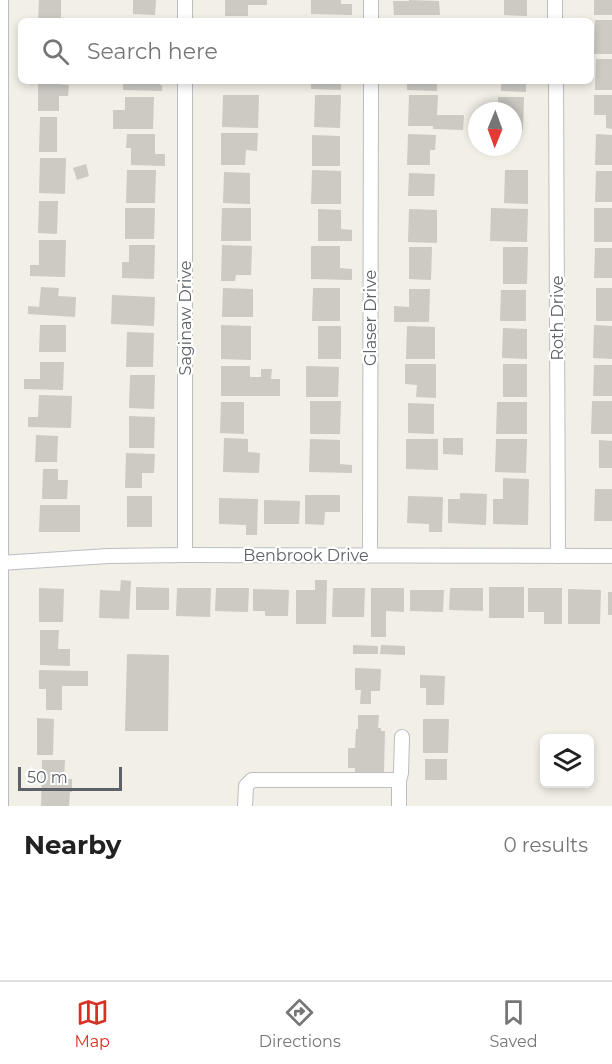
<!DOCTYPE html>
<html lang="en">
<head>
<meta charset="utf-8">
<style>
	:root { --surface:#fff; --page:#f2f2f2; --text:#222; --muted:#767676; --line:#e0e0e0; --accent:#d93025 }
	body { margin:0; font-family:Montserrat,sans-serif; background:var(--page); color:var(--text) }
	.controls { position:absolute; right:18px; bottom:18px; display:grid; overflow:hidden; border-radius:9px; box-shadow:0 3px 9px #0003 }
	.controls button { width:54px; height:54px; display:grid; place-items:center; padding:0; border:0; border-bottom:2px solid var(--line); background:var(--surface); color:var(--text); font:30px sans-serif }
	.compass { position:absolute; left:468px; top:102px; width:54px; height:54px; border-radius:50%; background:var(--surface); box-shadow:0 3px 9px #0003; rotate:181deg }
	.scale { position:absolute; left:18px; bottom:15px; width:104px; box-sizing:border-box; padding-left:6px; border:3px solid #5d6268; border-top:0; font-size:16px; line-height:21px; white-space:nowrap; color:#5d6268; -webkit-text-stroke:4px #fff; paint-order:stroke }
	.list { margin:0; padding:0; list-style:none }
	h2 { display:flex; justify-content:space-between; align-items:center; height:78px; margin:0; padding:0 24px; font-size:26px }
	h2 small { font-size:20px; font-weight:400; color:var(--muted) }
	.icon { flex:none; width:33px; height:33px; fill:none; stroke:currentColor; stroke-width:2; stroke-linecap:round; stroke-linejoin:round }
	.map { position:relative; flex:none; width:612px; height:806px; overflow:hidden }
	.search { position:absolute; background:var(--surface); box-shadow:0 3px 9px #0003; left:18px; right:18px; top:18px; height:66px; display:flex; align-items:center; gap:15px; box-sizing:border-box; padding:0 21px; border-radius:9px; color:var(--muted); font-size:22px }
	.sheet { height:174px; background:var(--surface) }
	nav { display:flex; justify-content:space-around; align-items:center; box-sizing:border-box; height:84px; border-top:2px solid var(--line); background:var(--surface); font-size:16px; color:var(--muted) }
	nav a { display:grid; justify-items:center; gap:3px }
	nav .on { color:var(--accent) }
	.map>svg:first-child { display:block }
	.building { fill:#cccac3 }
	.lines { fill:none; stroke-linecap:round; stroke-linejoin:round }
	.minor-casing { stroke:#babec3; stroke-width:16 }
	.minor { stroke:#fff; stroke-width:14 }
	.labels { text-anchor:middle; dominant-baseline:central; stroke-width:4.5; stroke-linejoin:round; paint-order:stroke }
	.street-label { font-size:16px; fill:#5d6268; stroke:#fff }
</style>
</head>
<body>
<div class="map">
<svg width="612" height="806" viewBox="0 0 612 806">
	<rect width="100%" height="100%" fill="#f1efe6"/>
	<g class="building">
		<polygon points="39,0 61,0 61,21 38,21"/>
		<polygon points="133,0 156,0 155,15 133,14"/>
		<polygon points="225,0 267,0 267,5 248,5 248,16 225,16"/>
		<polygon points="311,0 341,0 341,4 352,4 352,15 311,14"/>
		<polygon points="409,0 439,1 440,15 394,15 393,1 409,1"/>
		<polygon points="504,0 527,0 527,16 504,15"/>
		<rect x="594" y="0" width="18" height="15"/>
		<polygon points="595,20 612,20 612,54 594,54"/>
		<polygon points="596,59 612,59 612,90 595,90"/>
		<polygon points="38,81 58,81 58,84 69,85 68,96 59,96 59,111 38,111"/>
		<polygon points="123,81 160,81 160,85 162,85 162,91 123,90"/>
		<polygon points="311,81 341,81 341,90 311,89"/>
		<polygon points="407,81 437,81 437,91 407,90"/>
		<polygon points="501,81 526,81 526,92 501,91"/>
		<polygon points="223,95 259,95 258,128 222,127"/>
		<polygon points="315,95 341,95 340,128 314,127"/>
		<polygon points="409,95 438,95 437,115 464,115 463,130 433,129 433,126 408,126"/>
		<polygon points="594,95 612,95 612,129 606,128 606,115 594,115"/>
		<polygon points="125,97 154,97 153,129 113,129 113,110 125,110"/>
		<polygon points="498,97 524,97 523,130 513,130 513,111 498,111"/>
		<polygon points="40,117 57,117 57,152 39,152"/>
		<polygon points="221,133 258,133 257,151 246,150 245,165 221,165"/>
		<polygon points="127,134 155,134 155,154 165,154 165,166 131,165 131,148 126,148"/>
		<polygon points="408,134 436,135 435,150 430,150 430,165 407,165"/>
		<polygon points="596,134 612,135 612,165 595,165"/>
		<polygon points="312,135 340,136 340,166 312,166"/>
		<polygon points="40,158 66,158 65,194 39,193"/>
		<polygon points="86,164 89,176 77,180 73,168"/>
		<polygon points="127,170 156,170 155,203 126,203"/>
		<polygon points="312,170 341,171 341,204 311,204"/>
		<polygon points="505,170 528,170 528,204 504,203"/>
		<polygon points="596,171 612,171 612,202 595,202"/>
		<polygon points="224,172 250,173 250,204 223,203"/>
		<polygon points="409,173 435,174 434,196 408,196"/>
		<polygon points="39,201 58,201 57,234 38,233"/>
		<polygon points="125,208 155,208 154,239 125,239"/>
		<polygon points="222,208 251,208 251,241 221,241"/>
		<polygon points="491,208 528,209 527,242 490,241"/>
		<rect x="594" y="208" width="18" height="34"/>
		<polygon points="318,209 341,210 341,229 352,230 352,241 318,241"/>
		<polygon points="409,209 437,210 437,243 408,242"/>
		<polygon points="39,240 66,240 65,277 30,276 30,265 39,265"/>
		<polygon points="129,245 155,245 154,279 122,278 122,262 129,262"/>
		<polygon points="222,245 252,246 251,275 236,275 235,281 221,281"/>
		<polygon points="311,246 340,246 340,268 352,269 352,280 311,279"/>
		<polygon points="409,247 432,247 431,280 409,279"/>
		<polygon points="503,247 528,247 527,284 503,284"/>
		<polygon points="595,248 612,248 612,278 594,278"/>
		<polygon points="41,287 59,288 58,296 76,297 75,317 28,314 28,306 39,307"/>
		<polygon points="223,288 253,289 253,317 222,317"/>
		<polygon points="313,288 340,288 340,321 312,321"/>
		<rect x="596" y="288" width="16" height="33"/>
		<polygon points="409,289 430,289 429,322 394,322 394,306 409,307"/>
		<polygon points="501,290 526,290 526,321 500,321"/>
		<polygon points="112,295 155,297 154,326 111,324"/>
		<polygon points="40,325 66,325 66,352 39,352"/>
		<polygon points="221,325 251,326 251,360 221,359"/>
		<polygon points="594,325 612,326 612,359 593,358"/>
		<rect x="318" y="326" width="23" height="33"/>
		<polygon points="407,326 435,327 435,359 406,359"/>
		<polygon points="503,328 527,329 527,359 502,358"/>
		<polygon points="127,332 154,333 153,367 126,367"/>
		<polygon points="40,362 64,362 63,390 24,389 24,379 40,379"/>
		<polygon points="405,364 436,364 436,398 416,397 417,385 405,384"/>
		<rect x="503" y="364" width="24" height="33"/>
		<polygon points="594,365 612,365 612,396 593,396"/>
		<polygon points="221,366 250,366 250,377 261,377 261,369 272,369 271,379 280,379 280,396 221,396"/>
		<polygon points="306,366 339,367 338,397 306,397"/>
		<polygon points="130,375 155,375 154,409 129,408"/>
		<polygon points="39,395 72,396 71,428 28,427 28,417 38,417"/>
		<polygon points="310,401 341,401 340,434 310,434"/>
		<polygon points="592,401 612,401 612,434 591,434"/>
		<polygon points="221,402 244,402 244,434 220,433"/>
		<polygon points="497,402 527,402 527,434 496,434"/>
		<polygon points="408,403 434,404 434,434 408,433"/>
		<polygon points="129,416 155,417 154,448 129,448"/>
		<polygon points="36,435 58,436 57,462 35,462"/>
		<polygon points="224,438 248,439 248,452 260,453 259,473 223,472"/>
		<polygon points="443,438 463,438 463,455 443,454"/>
		<polygon points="310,439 340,440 340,464 352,465 352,473 309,472"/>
		<polygon points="406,439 438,439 438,470 406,469"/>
		<polygon points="496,439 527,439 526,473 495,472"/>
		<polygon points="599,440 612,441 612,468 599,468"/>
		<polygon points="126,453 155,454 154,473 142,473 142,488 125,488"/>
		<polygon points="43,469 58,469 58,480 68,480 67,499 42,499"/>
		<polygon points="503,478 529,479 528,525 493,524 493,499 503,499"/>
		<polygon points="595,489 612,489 612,521 594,521"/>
		<polygon points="460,493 487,494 486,525 448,523 448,499 460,499"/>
		<polygon points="305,495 340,495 340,512 325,512 324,525 305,524"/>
		<rect x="127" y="496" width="25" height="31"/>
		<polygon points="408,496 443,497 442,532 429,532 429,524 407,523"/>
		<polygon points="219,498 258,499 257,535 246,535 246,525 219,524"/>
		<polygon points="264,500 300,501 299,524 264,524"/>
		<polygon points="40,505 80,505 80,532 39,532"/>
		<polygon points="121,580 131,581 129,619 99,618 100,590 120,591"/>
		<polygon points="315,580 327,580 326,624 296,624 296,590 315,590"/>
		<polygon points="136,587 169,588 169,610 136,610"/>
		<rect x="489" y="587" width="35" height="31"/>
		<polygon points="39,588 64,589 63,622 39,622"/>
		<polygon points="177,588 211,588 210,617 176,616"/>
		<polygon points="216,588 249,588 248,612 215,611"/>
		<polygon points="333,588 365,588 364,617 332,617"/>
		<polygon points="371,588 404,588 404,612 386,611 386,637 371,637"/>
		<polygon points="450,588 483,588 483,611 449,610"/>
		<polygon points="528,588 562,588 562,624 544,624 544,612 528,612"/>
		<polygon points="253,589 289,590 288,616 265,616 265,611 253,611"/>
		<polygon points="568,589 601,590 600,624 568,624"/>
		<polygon points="410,590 444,590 443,612 410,611"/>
		<rect x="608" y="592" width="4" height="23"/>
		<polygon points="40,630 59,630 58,649 70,649 70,666 40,665"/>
		<polygon points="353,645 378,646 378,654 353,654"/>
		<polygon points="381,645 405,646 405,655 380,654"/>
		<polygon points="127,654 169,655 168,731 125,731"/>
		<polygon points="355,668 381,669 380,691 371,691 371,704 360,704 361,690 355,690"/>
		<polygon points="39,670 88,671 88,686 62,686 62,710 46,710 46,689 39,689"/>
		<polygon points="420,675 445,676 444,705 426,705 426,688 420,688"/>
		<polygon points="358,715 379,715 378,728 381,728 381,731 385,731 384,774 355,773 355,768 348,768 348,748 355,748 356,729 358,729"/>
		<polygon points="37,718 54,719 53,755 37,755"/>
		<polygon points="423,719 449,719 448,753 423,753"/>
		<rect x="425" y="759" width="22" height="21"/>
		<polygon points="42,760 65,760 64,779 72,779 72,792 70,792 69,806 41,806"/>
	</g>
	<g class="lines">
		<defs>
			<g id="minor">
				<polyline points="1,0 1,806"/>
				<polyline points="555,0 555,21"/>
				<polyline points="185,21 185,0"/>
				<polyline points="371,21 371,0"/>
				<polyline points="556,81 558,556"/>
				<polyline points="185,555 185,81"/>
				<polyline points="370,555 371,81"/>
				<polyline points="0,563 108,556 185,555 612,556"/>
				<polyline points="399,780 401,773 402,737"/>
				<polyline points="245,806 246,786 252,780 399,780 399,806"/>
			</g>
		</defs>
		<use href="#minor" class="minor-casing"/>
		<use href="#minor" class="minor"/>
	</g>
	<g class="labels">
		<g class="street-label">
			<text transform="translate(185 318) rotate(-90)">Saginaw Drive</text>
			<text transform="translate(370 318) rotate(-90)">Glaser Drive</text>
			<text transform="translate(557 318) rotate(-90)">Roth Drive</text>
			<text x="306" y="555">Benbrook Drive</text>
		</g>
	</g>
</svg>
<div class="controls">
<button><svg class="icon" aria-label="layers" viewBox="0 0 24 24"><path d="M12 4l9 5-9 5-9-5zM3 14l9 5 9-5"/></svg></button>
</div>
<svg class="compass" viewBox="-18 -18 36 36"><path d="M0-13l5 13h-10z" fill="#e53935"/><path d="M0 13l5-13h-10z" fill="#767676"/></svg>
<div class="scale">50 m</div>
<div class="search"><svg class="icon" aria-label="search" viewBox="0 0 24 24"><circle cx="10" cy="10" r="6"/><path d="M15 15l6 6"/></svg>Search here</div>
</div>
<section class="sheet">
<h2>Nearby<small>0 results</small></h2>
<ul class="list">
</ul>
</section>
<nav>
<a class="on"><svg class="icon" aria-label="map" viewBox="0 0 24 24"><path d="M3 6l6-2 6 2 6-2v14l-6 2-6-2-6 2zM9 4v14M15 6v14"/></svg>Map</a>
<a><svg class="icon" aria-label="directions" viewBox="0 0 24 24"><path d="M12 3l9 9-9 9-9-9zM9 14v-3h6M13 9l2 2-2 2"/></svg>Directions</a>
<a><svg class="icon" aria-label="saved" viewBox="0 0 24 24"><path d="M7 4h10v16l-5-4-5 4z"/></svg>Saved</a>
</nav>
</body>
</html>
